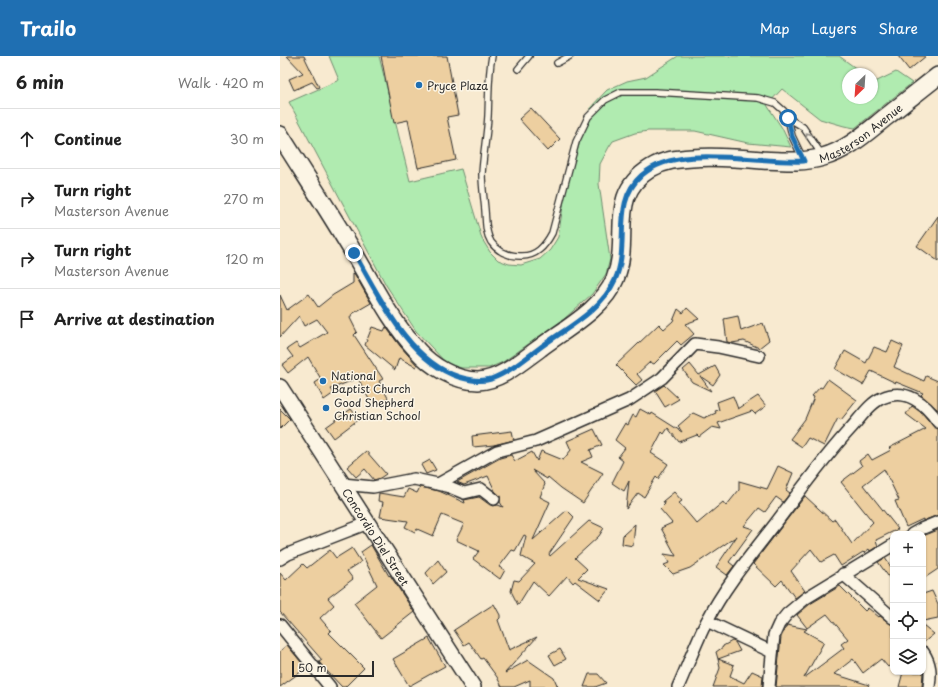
<!DOCTYPE html>
<html lang="en">
<head>
<meta charset="utf-8">
<style>
	:root { --surface:#fff; --page:#f2f2f2; --text:#222; --muted:#767676; --line:#e0e0e0; --accent:#1f6fb2 }
	body { margin:0; font-family:"Playpen Sans",sans-serif; background:var(--page); color:var(--text) }
	.controls { position:absolute; right:12px; bottom:12px; display:grid; overflow:hidden; border-radius:8px; box-shadow:0 1px 3px #0004 }
	.controls button { width:36px; height:36px; display:grid; place-items:center; padding:0; border:0; border-bottom:1px solid var(--line); background:var(--surface); color:var(--text); font:20px sans-serif }
	.compass { position:absolute; left:562px; top:12px; width:36px; height:36px; border-radius:50%; background:var(--surface); box-shadow:0 1px 3px #0004; rotate:205deg }
	.scale { position:absolute; left:12px; bottom:10px; width:82px; box-sizing:border-box; padding-left:4px; border:2px solid #2b2b2b; border-top:0; font-size:11px; line-height:14px; white-space:nowrap; color:#2b2b2b; -webkit-text-stroke:3px #fcf5e5; paint-order:stroke }
	.stop { position:absolute; width:12px; height:12px; margin:-9px; border:3px solid #1f6fb2; border-radius:50%; background:#fff }
	.stop.end { background:#1f6fb2; border-color:#fff; box-shadow:0 1px 4px #0008 }
	.list { margin:0; padding:0; list-style:none }
	h2 { display:flex; justify-content:space-between; align-items:center; height:52px; margin:0; padding:0 16px; font-size:17px }
	h2 small { font-size:13px; font-weight:400; color:var(--muted) }
	.list li { display:grid; grid-template-columns:26px 1fr auto; gap:12px; align-items:center; box-sizing:border-box; height:60px; padding:0 16px; border-top:1px solid var(--line) }
	.list b { display:block; font-size:15px; white-space:nowrap }
	.list p { margin:0; font-size:13px; white-space:nowrap; color:var(--muted) }
	.list em { font-size:13px; font-style:normal; color:var(--muted) }
	.icon { flex:none; width:22px; height:22px; fill:none; stroke:currentColor; stroke-width:2; stroke-linecap:round; stroke-linejoin:round }
	.map { position:relative; flex:none; width:658px; height:631px; overflow:hidden }
	header { display:flex; align-items:center; gap:24px; box-sizing:border-box; height:56px; padding:0 20px; background:var(--accent); color:#fff }
	header strong { font-size:19px }
	nav { display:flex; gap:22px; margin-inline-start:auto; font-size:14px }
	main { display:flex }
	aside { flex:1; background:var(--surface) }
	.map>svg:first-child { display:block }
	.green { fill:#b0ebb0; stroke:#6e8b6e }
	.building { fill:#edcfa0; stroke:#2b2b2b }
	.lines { fill:none; stroke-linecap:round; stroke-linejoin:round }
	.service-casing { stroke:#2b2b2b; stroke-width:8 }
	.minor-casing { stroke:#2b2b2b; stroke-width:14 }
	.secondary-casing { stroke:#2b2b2b; stroke-width:18 }
	.primary-casing { stroke:#2b2b2b; stroke-width:20 }
	.service { stroke:#fcf5e5; stroke-width:5.5 }
	.minor { stroke:#fcf5e5; stroke-width:11 }
	.secondary { stroke:#fcf5e5; stroke-width:15 }
	.primary { stroke:#fcf5e5; stroke-width:17 }
	.oneway { stroke:#949088 }
	.route { stroke:#1f6fb2; stroke-width:5 }
	.poi-dot { fill:#1f6fb2; stroke:#fcf5e5; stroke-width:1.5 }
	.labels { text-anchor:middle; dominant-baseline:central; stroke-width:3; stroke-linejoin:round; paint-order:stroke }
	.poi-label { font-size:11px; fill:#2b2b2b; stroke:#fcf5e5; text-anchor:start }
	.street-label { font-size:11px; fill:#2b2b2b; stroke:#fcf5e5 }
</style>
</head>
<body>
<header>
<strong>Trailo</strong>
<nav><a>Map</a><a>Layers</a><a>Share</a></nav>
</header>
<main>
<aside>
<h2>6 min<small>Walk · 420 m</small></h2>
<ul class="list">
<li><svg class="icon" aria-label="ahead" viewBox="0 0 24 24"><path d="M12 20V5M6 11l6-6 6 6"/></svg><div><b>Continue</b></div><em>30 m</em></li>
<li><svg class="icon" aria-label="right" viewBox="0 0 24 24"><path d="M7 20v-9h11M14 6l5 5-5 5"/></svg><div><b>Turn right</b><p>Masterson Avenue</p></div><em>270 m</em></li>
<li><svg class="icon" aria-label="right" viewBox="0 0 24 24"><path d="M7 20v-9h11M14 6l5 5-5 5"/></svg><div><b>Turn right</b><p>Masterson Avenue</p></div><em>120 m</em></li>
<li><svg class="icon" aria-label="arrive" viewBox="0 0 24 24"><path d="M6 21V4h12l-3 4 3 4H6"/></svg><div><b>Arrive at destination</b></div></li>
</ul>
</aside>
<div class="map">
<svg width="658" height="631" viewBox="0 0 658 631">
	<rect width="100%" height="100%" fill="#f8ead0"/>
	<filter id="ink" filterUnits="userSpaceOnUse"><feTurbulence type="fractalNoise" baseFrequency=".025" numOctaves="2"/><feDisplacementMap in="SourceGraphic" scale="8" xChannelSelector="R" yChannelSelector="G"/><feConvolveMatrix kernelMatrix="1 2 1 2 8 2 1 2 1" color-interpolation-filters="sRGB"/></filter>
	<g filter="url(#ink)">
		<polygon class="green" points="49,0 99,0 130,125 181,113 202,183 210,196 218,204 229,208 241,209 260,203 270,194 278,181 286,132 310,52 327,34 347,25 366,21 398,0 559,0 584,18 568,18 568,42 592,42 592,24 595,26 616,16 632,27 575,72 564,70 540,63 502,33 487,49 502,72 511,91 468,87 415,75 368,75 355,77 333,85 329,91 320,108 319,128 330,203 326,218 312,238 284,263 223,306 209,312 182,312 167,308 136,275 106,229 9,46 59,24"/>
		<g class="building">
			<polygon points="7,0 24,0 39,31 37,32 32,26 14,34 9,23 23,17"/>
			<polygon points="101,0 167,0 178,59 167,61 176,104 138,112 128,64 114,67"/>
			<polygon points="618,0 646,0 629,14"/>
			<polygon points="251,52 280,83 268,95 239,63"/>
			<polygon points="658,160 658,205 637,190"/>
			<polygon points="74,217 91,247 72,258 70,262 77,276 74,279 103,323 99,325 108,342 93,351 78,322 51,333 54,337 44,344 35,327 41,323 28,301 8,317 2,309 13,301 7,293 16,287 20,292 47,276 37,263 24,270 19,260 0,281 0,239 7,254 29,238 38,251 53,239 73,227 73,218"/>
			<polygon points="407,252 419,263 405,268 414,278 401,289 397,285 374,308 370,306 357,318 362,324 356,329 336,309 379,268 384,273 393,265 398,253 403,257"/>
			<polygon points="458,260 461,275 483,267 489,284 479,292 464,285 452,287 447,286 444,263"/>
			<polygon points="92,271 104,275 106,271 120,290 137,309 136,311 119,302 115,314 85,289"/>
			<polygon points="612,285 623,290 614,311 644,325 646,320 658,325 658,354 641,339 643,337 616,326 616,327 591,315 583,329 555,313 565,295 586,307 594,291 607,296"/>
			<polygon points="410,308 419,319 435,310 440,319 433,329 420,320 431,335 412,326 403,314"/>
			<polygon points="548,323 577,344 561,364 558,362 544,390 528,382 522,391 510,383 525,363 534,341 532,340 540,331 542,332"/>
			<polygon points="384,329 399,343 385,351 375,335"/>
			<polygon points="453,340 458,353 478,340 486,350 475,358 472,355 438,367 441,373 432,371 419,381 417,379 399,386 388,372 384,378 382,376 371,397 388,408 378,423 376,421 364,441 358,437 346,453 349,425 344,435 332,427 343,405 338,401 345,392 335,384 345,367 348,369 353,359 356,361 360,353 371,359 372,357 402,376 398,370 413,357 424,362 436,357 435,355 439,354 437,346"/>
			<polygon points="632,350 643,358 653,370 658,373 658,459 643,465 643,463 626,471 615,445 619,444 604,413 583,429 618,473 596,484 598,490 590,495 589,493 584,497 583,496 561,510 554,499 541,506 531,493 511,515 525,535 515,542 502,524 496,530 473,508 525,440 552,465 555,463 572,488 593,466 561,426 582,410 579,405 588,398 592,404 611,394 609,392 646,373 626,358"/>
			<polygon points="0,353 10,363 0,373"/>
			<polygon points="71,353 79,363 54,382 46,371"/>
			<polygon points="314,373 322,389 310,394 313,401 301,406 323,417 303,447 281,432 268,421 267,423 252,414 265,428 260,441 270,446 253,484 287,454 294,461 269,498 270,500 309,465 324,472 319,480 295,502 307,513 298,522 329,533 320,544 295,525 293,527 287,520 269,540 253,525 238,549 231,535 234,524 239,525 255,508 241,500 246,480 244,479 235,495 232,494 219,511 225,514 220,523 193,503 199,495 176,484 184,468 162,459 153,480 137,473 135,476 125,471 128,465 100,461 103,446 98,445 99,437 124,441 128,433 137,437 140,431 159,435 185,447 184,444 199,441 210,449 213,450 218,449 223,451 220,446 220,440 215,435 208,420 184,429 177,426 220,402 231,399 235,405 252,396 257,405 261,395 283,404 291,394 287,385"/>
			<polygon points="232,375 234,384 214,389 193,391 192,380"/>
			<polygon points="86,395 106,418 100,422 94,424 85,413 76,421 67,411"/>
			<polygon points="150,404 156,414 146,418 141,409"/>
			<polygon points="498,410 513,417 506,434 510,437 503,446 496,441 485,456 479,452 464,470 473,473 449,506 454,510 447,519 436,511 457,480 410,512 393,518 384,509 389,507 384,498 396,500 381,472 392,467 380,453 385,448 383,445 394,436 402,445 399,447 417,468 443,446 446,450 459,434 459,425 487,433"/>
			<polygon points="355,468 353,490 342,488 343,479"/>
			<polygon points="658,474 658,513 643,523 643,480"/>
			<polygon points="91,489 109,520 110,519 134,556 101,582 74,547 97,529 81,496"/>
			<polygon points="72,492 81,506 67,515 73,523 48,542 54,549 40,562 51,575 49,577 84,612 65,631 62,631 45,613 39,606 42,604 0,556 0,517 6,524 23,508 27,512 50,494 56,502"/>
			<polygon points="605,502 613,514 613,527 598,506"/>
			<polygon points="158,504 166,516 153,528 146,517"/>
			<polygon points="560,530 585,555 588,552 599,561 600,560 609,567 613,569 613,607 608,611 601,603 583,617 573,603 554,618 589,629 588,631 496,631 501,581 507,569 527,573 524,575 544,586 524,622 564,592 561,588 568,583 547,558 527,572 517,559 530,548"/>
			<polygon points="652,535 658,548 658,562 643,565 643,538"/>
			<polygon points="214,548 220,559 220,562 218,564 229,594 257,581 225,617 248,604 274,622 278,631 250,631 250,624 234,631 222,631 217,621 203,602 201,603 189,586 184,589 174,574"/>
			<polygon points="643,569 654,578 643,587"/>
			<polygon points="149,582 165,610 129,630 113,603"/>
			<polygon points="452,585 455,586 460,595 438,603 436,596 443,591 443,590"/>
			<polygon points="7,589 26,612 0,631 0,595"/>
			<polygon points="280,593 286,603 275,609 269,599"/>
			<polygon points="438,603 454,609 450,620 464,627 472,615 483,620 482,631 433,631 440,612"/>
			<polygon points="623,616 643,616 642,631 619,631"/>
			<polygon points="309,618 318,618 326,627 315,631 304,631"/>
		</g>
		<g class="lines">
			<defs>
				<g id="service">
					<path d="M212,0C208,20 209,40 208,60C207,79 203,99 202,118C202,130 204,142 205,154C206,165 205,176 211,186C218,196 229,200 240,200C256,201 265,190 272,177L296,86L308,61L325,44L341,36H375L478,42L495,47L504,55L508,62L512,80L523,103"/>
					<polyline points="277,7 290,0"/>
					<polyline points="238,13 249,0"/>
					<polyline points="508,62 523,71 542,99"/>
				</g>
				<g id="minor">
					<polyline points="63,428 93,431 134,423 167,430 184,437 201,433 214,443"/>
					<polyline points="158,428 217,395 256,385 349,344 382,322 415,288 438,291 479,300"/>
					<polyline points="632,478 641,473 658,466"/>
					<polyline points="0,503 8,498 88,467"/>
					<polyline points="563,518 613,562"/>
					<polyline points="427,565 492,596"/>
					<polyline points="0,569 50,631"/>
					<path d="M643,596C651,608 651,617 649,631"/>
					<path d="M398,631C408,609 416,586 427,565C445,530 471,499 495,468C520,435 544,401 572,371C581,361 590,347 602,342C626,331 646,348 658,366"/>
					<polyline points="489,631 494,579 499,568 507,558 526,542 613,489"/>
				</g>
				<g id="secondary">
					<path id="s1" d="M0,331L193,631"/>
				</g>
				<g id="primary">
					<path id="s2" d="M0,79C25,119 51,158 75,199C94,231 111,266 137,294C151,310 175,325 198,325C221,324 242,305 260,292C285,273 323,253 335,223C352,182 325,140 371,112C384,104 397,103 412,102C435,100 459,102 482,104C503,105 523,107 543,101C568,94 587,76 606,61C624,47 641,33 658,20"/>
				</g>
			</defs>
			<use href="#service" class="service-casing"/>
			<use href="#minor" class="minor-casing"/>
			<use href="#secondary" class="secondary-casing"/>
			<use href="#primary" class="primary-casing"/>
			<use href="#service" class="service"/>
			<use href="#minor" class="minor"/>
			<use href="#secondary" class="secondary"/>
			<use href="#primary" class="primary"/>
		</g>
		<defs><path id="oneway-chevron" d="M-2-3.5L2.5 0L-2 3.5" fill="none" stroke-width="1.6" stroke-linecap="round" stroke-linejoin="round"/></defs>
		<use class="oneway" href="#oneway-chevron" transform="translate(528 79) rotate(-124)"/>
	</g>
	<g class="lines" filter="url(#ink)">
		<path class="route" d="M74,197C100,241 128,305 179,321C189,324 201,326 211,323C231,316 248,300 265,288C290,270 322,253 335,224C351,189 330,147 362,119C398,86 478,108 524,105L512,80L508,62"/>
	</g>
	<g class="poi-dot">
		<circle cx="139" cy="29" r="4"/>
		<circle cx="43" cy="325" r="4"/>
		<circle cx="46" cy="352" r="4"/>
	</g>
	<g class="labels">
		<g class="poi-label">
			<text x="147" y="29">Pryce Plaza</text>
			<text x="51" y="319">National<tspan x="51" dy="13">Baptist Church</tspan></text>
			<text x="54" y="346">Good Shepherd<tspan x="54" dy="13">Christian School</tspan></text>
		</g>
		<g class="street-label">
			<text stroke="none"><textPath href="#s2" startOffset="841">Masterson Avenue</textPath></text>
			<text stroke="none"><textPath href="#s1" startOffset="178">Concordio Diel Street</textPath></text>
		</g>
	</g>
</svg>
<div class="controls">
<button>+</button>
<button>−</button>
<button><svg class="icon" aria-label="locate" viewBox="0 0 24 24"><circle cx="12" cy="12" r="6"/><path d="M12 2v4M12 18v4M2 12h4M18 12h4"/></svg></button>
<button><svg class="icon" aria-label="layers" viewBox="0 0 24 24"><path d="M12 4l9 5-9 5-9-5zM3 14l9 5 9-5"/></svg></button>
</div>
<svg class="compass" viewBox="-18 -18 36 36"><path d="M0-13l5 13h-10z" fill="#e53935"/><path d="M0 13l5-13h-10z" fill="#767676"/></svg>
<div class="scale">50 m</div>
<div class="stop" style="left:508px;top:62px"></div>
<div class="stop end" style="left:74px;top:197px"></div>
</div>
</main>
</body>
</html>
